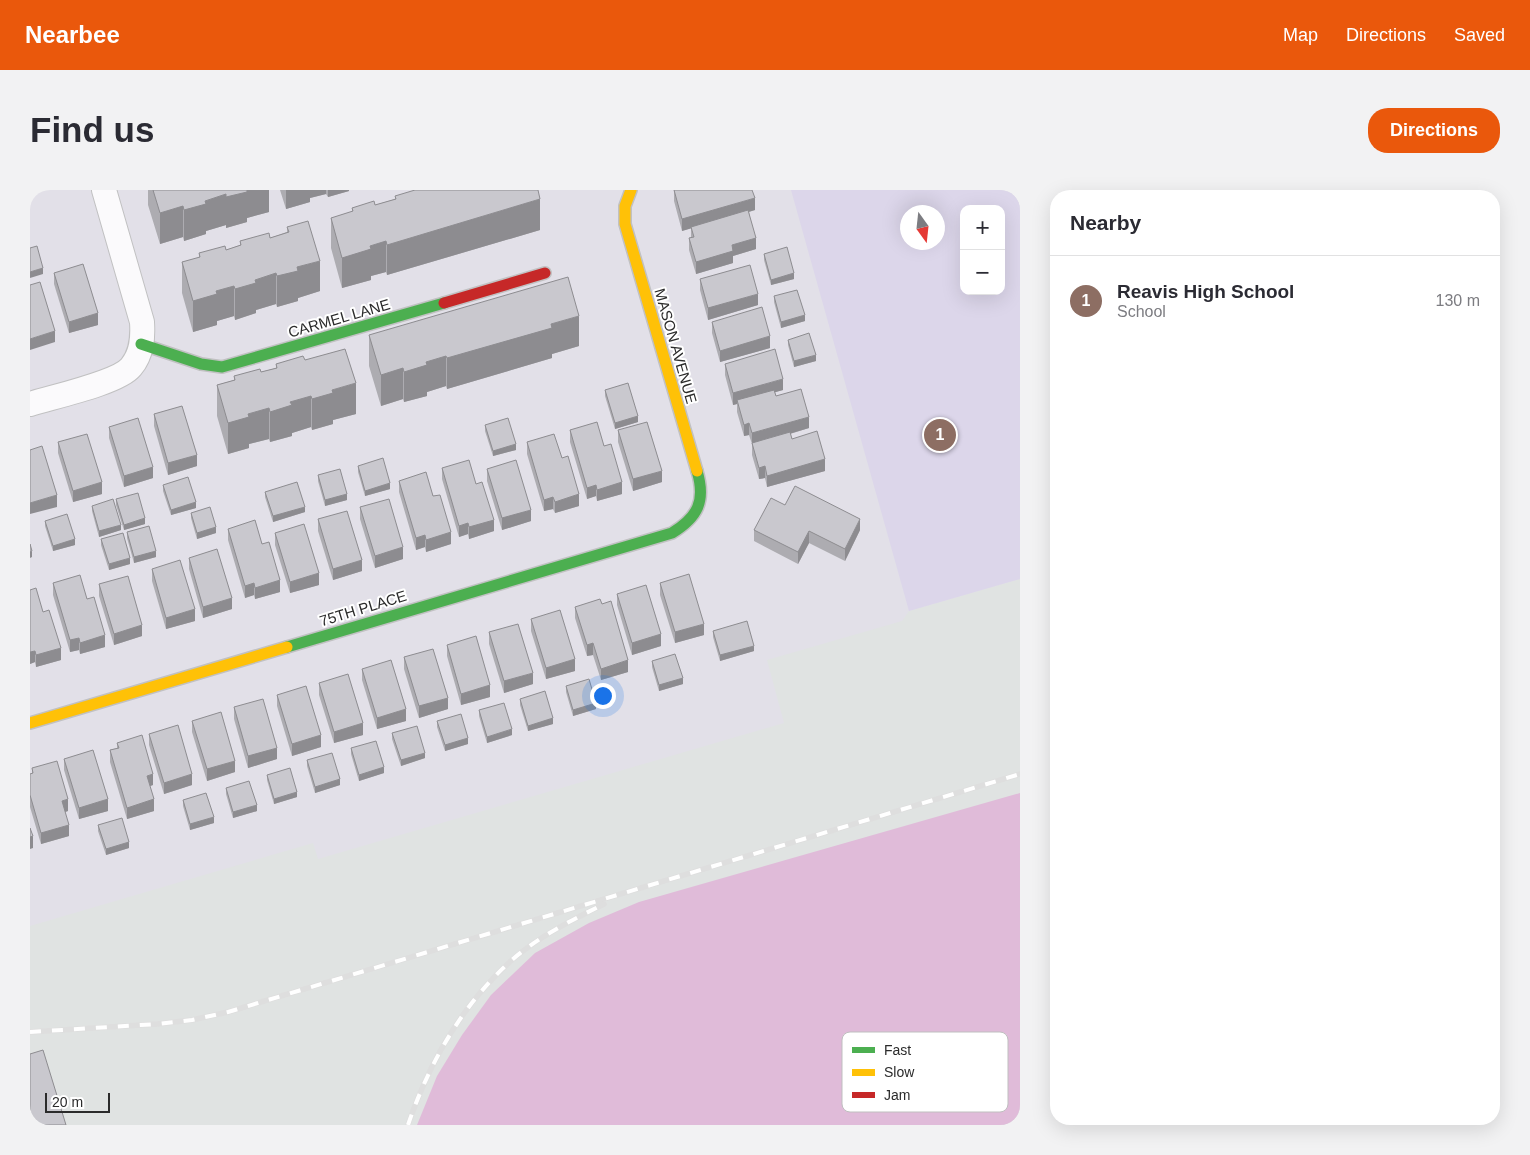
<!DOCTYPE html>
<html lang="en">
<head>
<meta charset="utf-8">
<style>
	:root { --surface:#fff; --page:#f2f2f3; --text:#2b2b33; --muted:#7c7c81; --line:#e1e1e2; --accent:#ea580c }
	body { margin:0; font-family:Arial,sans-serif; background:var(--page); color:var(--text) }
	.controls { position:absolute; right:15px; top:15px; display:grid; overflow:hidden; border-radius:10px; box-shadow:0 5px 20px #0002 }
	.controls button { width:45px; height:45px; display:grid; place-items:center; padding:0; border:0; border-bottom:1px solid var(--line); background:var(--surface); color:var(--text); font:25px sans-serif }
	.compass { position:absolute; left:870px; top:15px; width:45px; height:45px; border-radius:50%; background:var(--surface); box-shadow:0 5px 20px #0002; rotate:165deg }
	.scale { position:absolute; left:15px; bottom:12px; width:65px; box-sizing:border-box; padding-left:5px; border:2px solid #2b2b2b; border-top:0; font-size:14px; line-height:18px; white-space:nowrap; color:#2b2b2b; -webkit-text-stroke:4px #fff; paint-order:stroke }
	.you { position:absolute; left:572px; top:505px; width:18px; height:18px; margin:-12px; border:4px solid #fff; border-radius:50%; background:#1a73e8; box-shadow:0 0 0 8px #1a73e833 }
	.badge { display:grid; place-items:center; width:32px; height:32px; border-radius:50%; background:var(--accent); color:#fff; font-size:16px; font-weight:700 }
	.pin { position:absolute; translate:-50% -50%; border:2px solid #fff; box-shadow:0 1px 5px #0006 }
	.list { margin:0; padding:0; list-style:none }
	h2 { display:flex; justify-content:space-between; align-items:center; height:65px; margin:0; padding:0 20px; font-size:21px }
	h2 small { font-size:16px; font-weight:400; color:var(--muted) }
	.list li { display:grid; grid-template-columns:32px 1fr auto; gap:15px; align-items:center; box-sizing:border-box; height:90px; padding:0 20px; border-top:1px solid var(--line) }
	.list b { display:block; font-size:19px; white-space:nowrap }
	.list p { margin:0; font-size:16px; white-space:nowrap; color:var(--muted) }
	.list em { font-size:16px; font-style:normal; color:var(--muted) }
	.map { position:relative; flex:none; width:990px; height:935px; overflow:hidden; border-radius:20px }
	header { display:flex; align-items:center; gap:30px; box-sizing:border-box; height:70px; padding:0 25px; background:var(--accent); color:#fff }
	header strong { font-size:24px }
	nav { display:flex; gap:28px; margin-inline-start:auto; font-size:18px }
	.intro { display:flex; align-items:center; justify-content:space-between; box-sizing:border-box; height:120px; padding:0 30px }
	h1 { margin:0; font-size:35px }
	.button { padding:12px 22px; border-radius:20px; background:var(--accent); color:#fff; font-size:18px; font-weight:700 }
	main { display:flex; gap:30px; padding:0 30px }
	aside { flex:1; background:var(--surface); border-radius:20px; box-shadow:0 5px 20px #0002 }
	.map>svg:first-child { display:block }
	.industrial { fill:#e0e3e2 }
	.education { fill:#dcd6ea; fill-rule:evenodd }
	.green { fill:#e0bbd9 }
	.lines { fill:none; stroke-linecap:round; stroke-linejoin:round }
	.street-casing { stroke:#c1c1c2; stroke-width:26 }
	.fast-casing { stroke:#c1c1c2; stroke-width:14 }
	.slow-casing { stroke:#c1c1c2; stroke-width:14 }
	.jam-casing { stroke:#c1c1c2; stroke-width:14 }
	.street { stroke:#fbfafc; stroke-width:24 }
	.fast { stroke:#4caf50; stroke-width:11 }
	.slow { stroke:#ffc107; stroke-width:11 }
	.jam { stroke:#c62828; stroke-width:11 }
	.rail-casing { stroke:#dedede; stroke-width:5.5 }
	.rail { stroke:#fff; stroke-width:4; stroke-dasharray:11; stroke-linecap:butt }
	.wall { fill:#adacb1 }
	.shaded-wall { fill:#8d8c90 }
	.building { fill:#c9c8ce; stroke:#8d8c90 }
	.labels { text-anchor:middle; dominant-baseline:central; stroke-width:4; stroke-linejoin:round; paint-order:stroke }
	.street-label { font-size:15px; fill:#2b2b2b; stroke:#fff }
	.key { fill:#fff; stroke:#bfbfbf; stroke-width:1 }
	.key-label { font-size:14px; fill:#2b2b2b }
</style>
</head>
<body>
<header>
<strong>Nearbee</strong>
<nav><a>Map</a><a>Directions</a><a>Saved</a></nav>
</header>
<div class="intro"><h1>Find us</h1><a class="button">Directions</a></div>
<main>
<div class="map">
<svg width="990" height="935" viewBox="0 0 990 935">
	<rect width="100%" height="100%" fill="#e2e0e8"/>
	<polygon class="industrial" points="990,389 990,935 0,935 0,736 283,653 288,669 754,533 737,470 872,431 879,421"/>
	<path class="education" d="M761,0H990V389L879,421ZM934,19H971V101H934ZM878,22H908V52H878Z"/>
	<polygon class="green" points="990,603 990,935 387,935 407,886 432,845 461,805 505,763 559,733 609,712"/>
	<g class="lines">
		<defs>
			<path id="street" d="M0,214C22,207 88,193 101,177C112,164 113,148 112,132L74,0"/>
			<g id="fast">
				<polyline points="111,154 171,174 192,177 414,113"/>
				<path d="M257,457L642,343C668,327 676,311 667,281"/>
			</g>
			<g id="slow">
				<polyline points="601,0 595,16 595,34 667,281"/>
				<polyline points="0,533 257,457"/>
			</g>
			<polyline id="jam" points="414,113 515,83"/>
		</defs>
		<use href="#street" class="street-casing"/>
		<use href="#fast" class="fast-casing"/>
		<use href="#slow" class="slow-casing"/>
		<use href="#jam" class="jam-casing"/>
		<use href="#street" class="street"/>
		<use href="#fast" class="fast"/>
		<use href="#slow" class="slow"/>
		<use href="#jam" class="jam"/>
		<defs>
			<g id="rail">
				<polyline points="0,842 127,834 162,830 198,822 990,584"/>
				<path d="M378,935C399,873 433,813 483,769C510,746 542,730 574,714"/>
			</g>
		</defs>
		<use href="#rail" class="rail-casing"/>
		<use href="#rail" class="rail"/>
	</g>
	<g class="wall">
		<polygon points="118,0 239,0 239,22 217,28 217,32 196,38 196,35 176,41 176,44 154,51 153,47 130,54 118,15"/>
		<polygon points="250,0 319,0 319,1 298,7 296,4 280,8 280,12 256,19"/>
		<polygon points="644,0 725,20 719,22 726,59 703,66 703,73 666,84 659,60 659,48 661,47 661,38 652,41 644,11"/>
		<polygon points="365,6 510,40 357,85 356,82 341,86 341,90 312,98 301,58 301,28 322,22 322,18 345,15 365,9"/>
		<polygon points="257,37 290,101 268,108 268,111 247,117 246,114 226,120 226,123 205,130 204,126 187,131 187,135 163,142 152,103 152,72 169,68 169,63 196,60 210,55 210,51 240,48 257,42"/>
		<polygon points="734,64 764,89 741,95 734,70"/>
		<polygon points="24,83 68,135 39,143 24,94"/>
		<polygon points="670,89 728,115 678,130 670,100"/>
		<polygon points="744,106 775,131 751,138 744,112"/>
		<polygon points="682,132 740,158 690,172 682,143"/>
		<polygon points="339,145 549,156 522,164 522,168 417,199 416,196 397,202 397,206 374,212 373,209 351,216 339,176"/>
		<polygon points="758,150 786,171 764,177 758,155"/>
		<polygon points="275,170 326,224 303,230 303,234 282,240 281,237 262,243 262,246 240,252 239,249 219,254 219,258 198,264 187,226 187,195 204,190 204,186 231,182 246,178 246,174"/>
		<polygon points="695,174 753,200 745,202 746,206 779,238 760,244 762,249 795,281 737,297 735,288 729,289 722,265 722,254 719,245 714,246 707,222 707,214 703,215 695,185"/>
		<polygon points="575,200 608,232 585,239 575,206"/>
		<polygon points="124,224 167,276 138,285 124,236"/>
		<polygon points="455,235 486,260 463,266 455,241"/>
		<polygon points="79,237 123,288 94,297 79,248"/>
		<polygon points="540,240 574,256 592,304 567,311 566,306 557,309 540,252"/>
		<polygon points="588,240 632,292 603,301 588,252"/>
		<polygon points="28,252 72,304 43,312 28,263"/>
		<polygon points="497,252 532,268 549,316 525,323 523,319 514,321 497,264"/>
		<polygon points="328,276 360,299 335,306 328,282"/>
		<polygon points="412,278 446,294 464,341 439,349 438,344 429,347 412,289"/>
		<polygon points="457,279 501,331 472,340 457,291"/>
		<polygon points="288,285 317,310 295,316 288,291"/>
		<polygon points="369,291 403,306 421,354 396,362 395,357 386,360 369,302"/>
		<polygon points="133,295 166,318 141,325 133,301"/>
		<polygon points="235,302 275,322 243,332 235,307"/>
		<polygon points="86,309 115,334 94,340 86,315"/>
		<polygon points="755,315 830,340 815,371 779,353 768,374 724,351 724,340"/>
		<polygon points="62,316 91,340 69,347 62,321"/>
		<polygon points="330,317 373,369 345,378 330,329"/>
		<polygon points="161,323 186,343 167,349 161,328"/>
		<polygon points="288,329 332,381 303,390 288,341"/>
		<polygon points="15,331 45,355 23,361 15,336"/>
		<polygon points="198,339 232,354 250,402 225,409 224,405 215,408 198,350"/>
		<polygon points="97,342 126,367 104,373 97,348"/>
		<polygon points="245,343 289,395 260,403 245,355"/>
		<polygon points="71,349 100,374 79,380 71,355"/>
		<polygon points="159,368 202,419 173,428 159,379"/>
		<polygon points="122,379 165,431 136,439 122,391"/>
		<polygon points="23,393 57,409 75,457 50,464 49,460 40,462 23,405"/>
		<polygon points="630,393 674,445 645,453 630,405"/>
		<polygon points="69,394 112,446 84,455 69,406"/>
		<polygon points="587,404 631,456 602,465 587,415"/>
		<polygon points="545,417 598,482 571,490 563,465 557,466 545,428"/>
		<polygon points="13,422 31,470 6,477 5,472 0,474"/>
		<polygon points="501,429 545,481 516,489 501,441"/>
		<polygon points="683,441 724,461 690,471 683,447"/>
		<polygon points="459,442 503,494 474,503 459,454"/>
		<polygon points="417,455 460,507 431,515 417,466"/>
		<polygon points="374,467 418,519 389,528 374,479"/>
		<polygon points="622,471 653,494 629,501 622,477"/>
		<polygon points="332,479 376,531 347,539 332,490"/>
		<polygon points="289,493 333,545 304,553 289,505"/>
		<polygon points="536,496 566,519 543,526 536,502"/>
		<polygon points="247,505 291,557 262,566 247,516"/>
		<polygon points="490,509 523,534 498,541 490,515"/>
		<polygon points="204,517 247,569 218,578 204,529"/>
		<polygon points="449,520 482,545 457,553 449,526"/>
		<polygon points="162,531 205,582 177,591 162,542"/>
		<polygon points="407,531 438,554 415,561 407,537"/>
		<polygon points="362,543 395,568 371,576 362,549"/>
		<polygon points="119,544 162,595 134,604 119,555"/>
		<polygon points="87,553 123,595 120,596 124,621 97,629 80,572 80,560 87,558"/>
		<polygon points="321,558 354,583 329,591 321,564"/>
		<polygon points="34,569 78,621 49,629 34,580"/>
		<polygon points="277,570 310,595 285,603 277,576"/>
		<polygon points="2,578 38,621 35,622 39,646 11,654 0,617 0,584 2,583"/>
		<polygon points="237,585 267,607 244,614 237,590"/>
		<polygon points="196,598 227,621 203,628 196,604"/>
		<polygon points="153,610 184,633 160,640 153,616"/>
		<polygon points="68,635 99,658 76,665 68,641"/>
	</g>
	<g class="shaded-wall">
		<polygon points="216,0 239,0 239,22 217,28 217,32 196,38 196,7"/>
		<polygon points="256,0 296,0 296,4 280,8 280,12 256,19"/>
		<polygon points="298,0 319,0 319,1 298,7"/>
		<polygon points="196,4 196,35 176,41 176,44 154,51 154,20 175,11"/>
		<polygon points="725,8 725,20 652,41 652,29"/>
		<polygon points="510,9 510,40 357,85 357,55"/>
		<polygon points="153,16 153,47 130,54 130,23"/>
		<polygon points="726,48 726,59 703,66 703,73 666,84 666,72 702,55"/>
		<polygon points="356,51 356,82 341,86 341,90 312,98 312,68 340,56"/>
		<polygon points="290,71 290,101 268,108 268,111 247,117 247,86 267,77"/>
		<polygon points="13,78 13,84 0,88 0,82"/>
		<polygon points="246,83 246,114 226,120 226,123 205,130 205,99 225,90"/>
		<polygon points="764,83 764,89 741,95 741,90"/>
		<polygon points="204,96 204,126 187,131 187,135 163,142 163,111 186,101"/>
		<polygon points="728,104 728,115 678,130 678,118"/>
		<polygon points="68,123 68,135 39,143 39,132"/>
		<polygon points="775,125 775,131 751,138 751,132"/>
		<polygon points="549,126 549,156 522,164 522,168 417,199 417,168 521,134"/>
		<polygon points="25,141 25,152 0,160 0,149"/>
		<polygon points="740,146 740,158 690,172 690,161"/>
		<polygon points="786,165 786,171 764,177 764,171"/>
		<polygon points="416,166 416,196 397,202 397,206 374,212 374,182 396,172"/>
		<polygon points="373,178 373,209 351,216 351,185"/>
		<polygon points="753,189 753,200 708,213 707,210 707,214 703,215 703,203"/>
		<polygon points="326,193 326,224 303,230 303,234 282,240 282,209 302,200"/>
		<polygon points="281,206 281,237 262,243 262,246 240,252 240,222 260,212"/>
		<polygon points="239,218 239,249 219,254 219,258 198,264 198,233 218,224"/>
		<polygon points="608,226 608,232 585,239 585,233"/>
		<polygon points="779,227 779,238 722,255 722,243"/>
		<polygon points="719,233 719,245 714,246 714,235"/>
		<polygon points="486,254 486,260 463,266 463,261"/>
		<polygon points="167,265 167,276 138,285 138,273"/>
		<polygon points="795,269 795,281 737,297 737,286"/>
		<polygon points="735,276 735,288 729,289 729,278"/>
		<polygon points="123,277 123,288 94,297 94,286"/>
		<polygon points="632,281 632,292 603,301 603,289"/>
		<polygon points="72,292 72,304 43,312 43,301"/>
		<polygon points="592,292 592,304 567,311 567,300"/>
		<polygon points="360,293 360,299 335,306 335,301"/>
		<polygon points="566,295 566,306 557,309 557,298"/>
		<polygon points="317,304 317,310 295,316 295,310"/>
		<polygon points="549,304 549,316 525,323 525,312"/>
		<polygon points="27,305 27,317 0,324 0,313"/>
		<polygon points="523,307 523,319 514,321 514,310"/>
		<polygon points="166,312 166,318 141,325 141,320"/>
		<polygon points="275,317 275,322 243,332 243,326"/>
		<polygon points="501,320 501,331 472,340 472,328"/>
		<polygon points="115,328 115,334 94,340 94,335"/>
		<polygon points="830,329 830,340 815,371 815,359"/>
		<polygon points="464,330 464,341 439,349 439,337"/>
		<polygon points="438,333 438,344 429,347 429,336"/>
		<polygon points="91,335 91,340 69,347 69,341"/>
		<polygon points="186,337 186,343 167,349 167,343"/>
		<polygon points="779,341 779,353 768,374 768,362"/>
		<polygon points="421,342 421,354 396,362 396,350"/>
		<polygon points="395,345 395,357 386,360 386,348"/>
		<polygon points="45,349 45,355 23,361 23,356"/>
		<polygon points="373,357 373,369 345,378 345,366"/>
		<polygon points="2,361 2,367 0,368 0,362"/>
		<polygon points="126,361 126,367 104,373 104,367"/>
		<polygon points="100,368 100,374 79,380 79,374"/>
		<polygon points="332,370 332,381 303,390 303,379"/>
		<polygon points="289,383 289,395 260,403 260,392"/>
		<polygon points="250,390 250,402 225,409 225,398"/>
		<polygon points="224,393 224,405 215,408 215,396"/>
		<polygon points="202,408 202,419 173,428 173,417"/>
		<polygon points="165,419 165,431 136,439 136,428"/>
		<polygon points="674,434 674,445 645,453 645,442"/>
		<polygon points="112,435 112,446 84,455 84,444"/>
		<polygon points="631,444 631,456 602,465 602,453"/>
		<polygon points="75,445 75,457 50,464 50,453"/>
		<polygon points="49,448 49,460 40,462 40,450"/>
		<polygon points="563,453 563,465 557,466 557,455"/>
		<polygon points="724,456 724,461 690,471 690,465"/>
		<polygon points="31,458 31,470 6,477 6,465"/>
		<polygon points="5,461 5,472 0,474 0,462"/>
		<polygon points="545,469 545,481 516,489 516,478"/>
		<polygon points="598,470 598,482 571,490 571,479"/>
		<polygon points="503,483 503,494 474,503 474,491"/>
		<polygon points="653,488 653,494 629,501 629,495"/>
		<polygon points="460,495 460,507 431,515 431,504"/>
		<polygon points="418,508 418,519 389,528 389,516"/>
		<polygon points="566,513 566,519 543,526 543,520"/>
		<polygon points="376,519 376,531 347,539 347,528"/>
		<polygon points="523,528 523,534 498,541 498,536"/>
		<polygon points="333,533 333,545 304,553 304,542"/>
		<polygon points="482,539 482,545 457,553 457,547"/>
		<polygon points="291,545 291,557 262,566 262,554"/>
		<polygon points="438,548 438,554 415,561 415,555"/>
		<polygon points="247,558 247,569 218,578 218,566"/>
		<polygon points="395,563 395,568 371,576 371,570"/>
		<polygon points="205,571 205,582 177,591 177,579"/>
		<polygon points="354,577 354,583 329,591 329,585"/>
		<polygon points="123,584 123,595 117,597 117,586"/>
		<polygon points="162,584 162,595 134,604 134,593"/>
		<polygon points="310,589 310,595 285,603 285,597"/>
		<polygon points="267,602 267,607 244,614 244,609"/>
		<polygon points="38,609 38,621 32,623 32,611"/>
		<polygon points="78,609 78,621 49,629 49,618"/>
		<polygon points="124,609 124,621 97,629 97,618"/>
		<polygon points="227,615 227,621 203,628 203,622"/>
		<polygon points="184,627 184,633 160,640 160,634"/>
		<polygon points="39,635 39,646 11,654 11,643"/>
		<polygon points="3,646 3,658 0,659 0,647"/>
		<polygon points="99,652 99,658 76,665 76,659"/>
	</g>
	<g class="building">
		<polygon points="123,0 217,0 217,2 196,7 196,4 175,11 176,14 154,20 153,16 130,23"/>
		<polygon points="385,0 508,0 510,9 357,55 356,51 340,56 341,59 312,68 301,28 323,21 322,18 344,11 345,15 366,9 365,6"/>
		<polygon points="644,0 722,0 725,8 652,29"/>
		<polygon points="718,20 726,48 702,55 703,61 666,72 659,48 664,47 661,37"/>
		<polygon points="278,31 290,71 267,77 268,81 247,86 246,83 225,90 226,93 205,99 204,96 186,101 187,104 163,111 152,72 170,67 169,63 195,56 196,60 211,55 210,51 239,43 240,48 259,42 257,37"/>
		<polygon points="7,56 13,78 0,82 0,58"/>
		<polygon points="757,57 764,83 741,90 734,64"/>
		<polygon points="53,74 68,123 39,132 24,83"/>
		<polygon points="720,75 728,104 678,118 670,89"/>
		<polygon points="538,87 549,126 521,134 522,138 417,168 416,166 396,172 397,175 374,182 373,178 351,185 339,145"/>
		<polygon points="10,92 25,141 0,149 0,95"/>
		<polygon points="767,100 775,125 751,132 744,106"/>
		<polygon points="732,117 740,146 690,161 682,132"/>
		<polygon points="779,143 786,165 764,171 758,150"/>
		<polygon points="315,159 326,193 302,200 303,203 282,209 281,206 260,212 262,215 240,222 239,218 218,224 219,227 198,233 187,195 205,190 204,186 230,179 231,182 247,178 246,174 273,166 275,170"/>
		<polygon points="745,159 753,189 703,203 695,174"/>
		<polygon points="598,193 608,226 585,233 575,200"/>
		<polygon points="771,199 779,227 722,243 719,233 714,235 707,210 744,200 746,206"/>
		<polygon points="152,216 167,265 138,273 124,224"/>
		<polygon points="108,228 123,277 94,286 79,237"/>
		<polygon points="478,228 486,254 463,261 455,235"/>
		<polygon points="567,232 574,256 581,254 592,292 567,300 566,295 557,298 540,240"/>
		<polygon points="617,232 632,281 603,289 588,240"/>
		<polygon points="787,241 795,269 737,286 735,276 729,278 722,253 760,242 762,249"/>
		<polygon points="57,244 72,292 43,301 28,252"/>
		<polygon points="524,244 532,268 538,266 549,304 525,312 523,307 514,310 497,252"/>
		<polygon points="12,256 27,305 0,313 0,260"/>
		<polygon points="353,268 360,293 335,301 328,276"/>
		<polygon points="439,270 446,294 452,292 464,330 439,337 438,333 429,336 412,278"/>
		<polygon points="486,270 501,320 472,328 457,279"/>
		<polygon points="310,279 317,304 295,310 288,285"/>
		<polygon points="396,282 403,306 410,305 421,342 396,350 395,345 386,348 369,291"/>
		<polygon points="158,287 166,312 141,320 133,295"/>
		<polygon points="267,292 275,317 243,326 235,302"/>
		<polygon points="765,296 830,329 815,359 779,341 768,362 724,340 741,308 755,315"/>
		<polygon points="108,303 115,328 94,335 86,309"/>
		<polygon points="83,309 91,335 69,341 62,316"/>
		<polygon points="359,309 373,357 345,366 330,317"/>
		<polygon points="180,317 186,337 167,343 161,323"/>
		<polygon points="317,321 332,370 303,379 288,329"/>
		<polygon points="37,324 45,349 23,356 15,331"/>
		<polygon points="225,330 232,354 239,352 250,390 225,398 224,393 215,396 198,339"/>
		<polygon points="274,334 289,383 260,392 245,343"/>
		<polygon points="119,336 126,361 104,367 97,342"/>
		<polygon points="93,343 100,368 79,374 71,349"/>
		<polygon points="0,354 2,361 0,362"/>
		<polygon points="187,359 202,408 173,417 159,368"/>
		<polygon points="150,370 165,419 136,428 122,379"/>
		<polygon points="659,384 674,434 645,442 630,393"/>
		<polygon points="50,385 57,409 64,407 75,445 50,453 49,448 40,450 23,393"/>
		<polygon points="98,386 112,435 84,444 69,394"/>
		<polygon points="616,395 631,444 602,453 587,404"/>
		<polygon points="6,398 13,422 19,420 31,458 6,465 5,461 0,462 0,400"/>
		<polygon points="570,409 572,414 581,411 598,470 571,479 563,453 557,455 545,417"/>
		<polygon points="530,420 545,469 516,478 501,429"/>
		<polygon points="717,431 724,456 690,465 683,441"/>
		<polygon points="488,434 503,483 474,491 459,442"/>
		<polygon points="446,446 460,495 431,504 417,455"/>
		<polygon points="403,459 418,508 389,516 374,467"/>
		<polygon points="645,464 653,488 629,495 622,471"/>
		<polygon points="361,470 376,519 347,528 332,479"/>
		<polygon points="318,484 333,533 304,542 289,493"/>
		<polygon points="559,489 566,513 543,520 536,496"/>
		<polygon points="276,496 291,545 262,554 247,505"/>
		<polygon points="515,501 523,528 498,536 490,509"/>
		<polygon points="233,509 247,558 218,566 204,517"/>
		<polygon points="474,513 482,539 457,547 449,520"/>
		<polygon points="191,522 205,571 177,579 162,531"/>
		<polygon points="431,524 438,548 415,555 407,531"/>
		<polygon points="148,535 162,584 134,593 119,544"/>
		<polygon points="387,536 395,563 371,570 362,543"/>
		<polygon points="112,545 123,584 117,586 124,609 97,618 80,560 89,558 87,553"/>
		<polygon points="346,551 354,577 329,585 321,558"/>
		<polygon points="63,560 78,609 49,618 34,569"/>
		<polygon points="302,563 310,589 285,597 277,570"/>
		<polygon points="27,571 38,609 32,611 39,635 11,643 0,605 0,584 3,583 2,578"/>
		<polygon points="260,578 267,602 244,609 237,585"/>
		<polygon points="219,591 227,615 203,622 196,598"/>
		<polygon points="176,603 184,627 160,634 153,610"/>
		<polygon points="92,628 99,652 76,659 68,635"/>
		<polygon points="0,638 3,646 0,647"/>
		<polygon points="13,860 36,935 0,935 0,864"/>
	</g>
	<g class="labels">
		<g class="street-label">
			<text transform="translate(309 128) rotate(-16)">CARMEL LANE</text>
			<text transform="translate(646 156) rotate(74)">MASON AVENUE</text>
			<text transform="translate(333 418) rotate(-17)">75TH PLACE</text>
		</g>
	</g>
	<rect x="812" y="842" width="166" height="80" rx="8" class="key"/>
	<rect x="822" y="857" width="23" height="6" fill="#4caf50"/>
	<rect x="822" y="879" width="23" height="7" fill="#ffc107"/>
	<rect x="822" y="902" width="23" height="6" fill="#c62828"/>
	<g class="key-label">
		<text x="854" y="865">Fast</text>
		<text x="854" y="887">Slow</text>
		<text x="854" y="910">Jam</text>
	</g>
</svg>
<div class="controls">
<button>+</button>
<button>−</button>
</div>
<svg class="compass" viewBox="-18 -18 36 36"><path d="M0-13l5 13h-10z" fill="#e53935"/><path d="M0 13l5-13h-10z" fill="#7c7c81"/></svg>
<div class="scale">20 m</div>
<div class="you"></div>
<div class="pin badge" style="left:910px;top:245px;background:#8d6e63">1</div>
</div>
<aside>
<h2>Nearby<small></small></h2>
<ul class="list">
<li><span class="badge" style="background:#8d6e63">1</span><div><b>Reavis High School</b><p>School</p></div><em>130 m</em></li>
</ul>
</aside>
</main>
</body>
</html>
